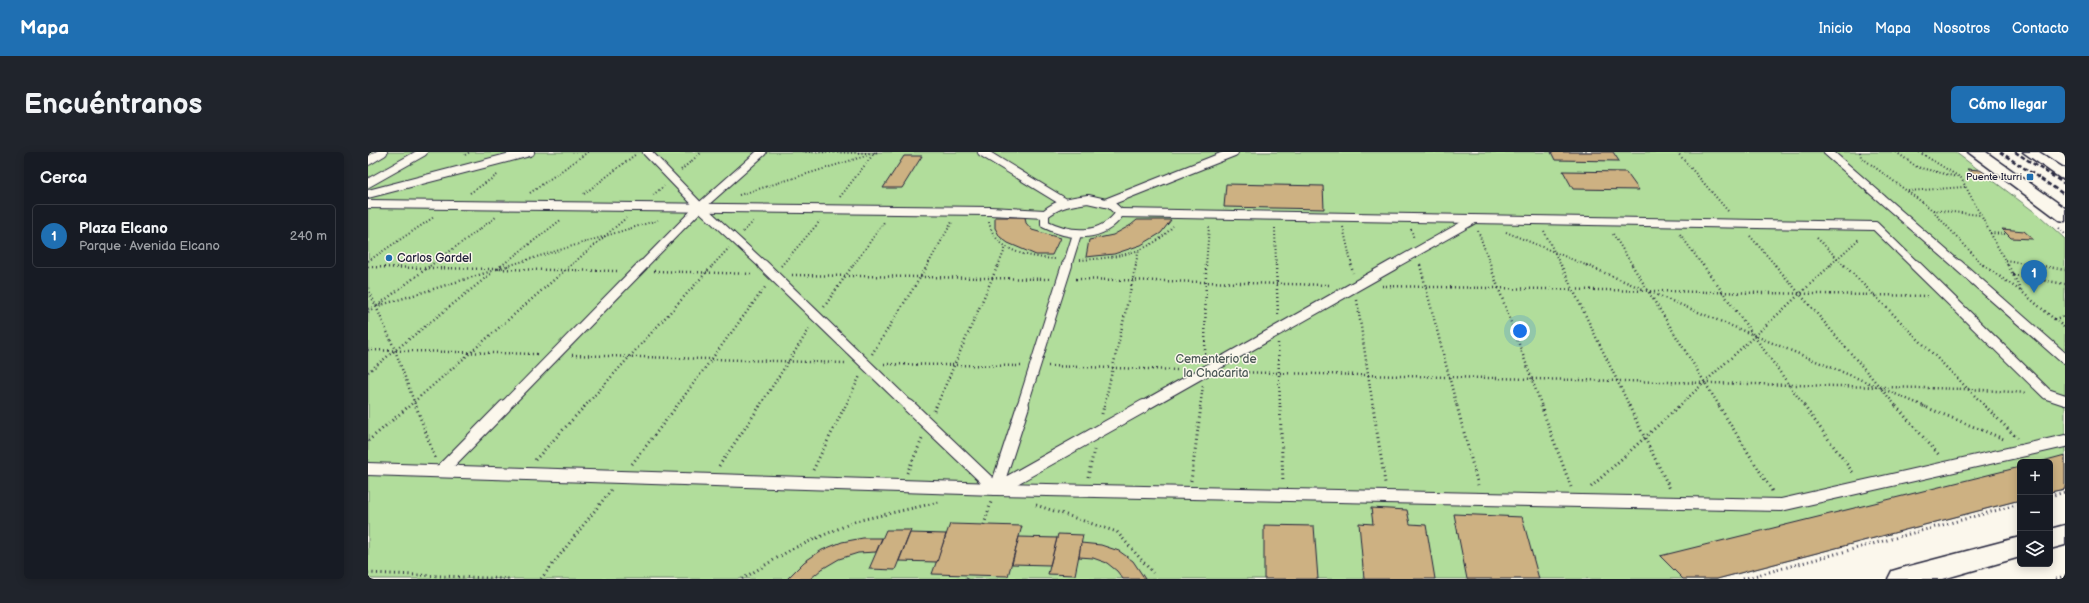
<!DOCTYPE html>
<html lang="es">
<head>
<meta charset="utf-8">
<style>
	:root { --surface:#171b24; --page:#20242c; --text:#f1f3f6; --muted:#9ea1a6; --line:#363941; --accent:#1f6fb2 }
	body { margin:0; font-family:"Balsamiq Sans",sans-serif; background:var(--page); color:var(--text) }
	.controls { position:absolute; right:12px; bottom:12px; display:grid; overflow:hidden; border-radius:6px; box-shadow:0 2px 10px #0003 }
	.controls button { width:36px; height:36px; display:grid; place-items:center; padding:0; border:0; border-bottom:1px solid var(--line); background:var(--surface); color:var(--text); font:20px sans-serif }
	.you { position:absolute; left:1152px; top:179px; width:14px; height:14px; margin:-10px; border:3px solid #fff; border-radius:50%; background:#1a73e8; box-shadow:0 0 0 6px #1a73e833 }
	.badge { display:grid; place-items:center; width:26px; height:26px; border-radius:50%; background:var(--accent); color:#fff; font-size:13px; font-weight:700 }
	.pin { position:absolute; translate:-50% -33px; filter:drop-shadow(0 1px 2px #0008) }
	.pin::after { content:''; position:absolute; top:21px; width:14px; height:12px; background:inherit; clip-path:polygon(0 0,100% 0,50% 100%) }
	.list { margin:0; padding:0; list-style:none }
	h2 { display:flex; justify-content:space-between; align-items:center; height:52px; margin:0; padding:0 16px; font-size:17px }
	h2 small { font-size:13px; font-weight:400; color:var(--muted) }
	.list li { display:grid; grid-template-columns:26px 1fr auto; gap:12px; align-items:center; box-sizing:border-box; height:64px; margin:0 8px 8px; padding:0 8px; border:1px solid var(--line); border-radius:6px }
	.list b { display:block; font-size:15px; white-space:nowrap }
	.list p { margin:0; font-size:13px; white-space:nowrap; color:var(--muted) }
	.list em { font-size:13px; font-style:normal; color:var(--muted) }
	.icon { flex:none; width:22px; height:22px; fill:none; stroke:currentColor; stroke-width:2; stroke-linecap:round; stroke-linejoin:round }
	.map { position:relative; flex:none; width:1697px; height:427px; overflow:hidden; border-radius:6px }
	header { display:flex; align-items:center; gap:24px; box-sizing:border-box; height:56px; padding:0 20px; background:var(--accent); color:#fff }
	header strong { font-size:19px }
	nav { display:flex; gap:22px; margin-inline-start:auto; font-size:14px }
	.intro { display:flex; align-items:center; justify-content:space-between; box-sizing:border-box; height:96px; padding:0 24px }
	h1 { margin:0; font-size:28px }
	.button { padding:10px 18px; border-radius:6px; background:var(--accent); color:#fff; font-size:14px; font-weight:700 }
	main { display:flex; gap:24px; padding:0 24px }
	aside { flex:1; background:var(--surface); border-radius:6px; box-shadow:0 2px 10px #0003 }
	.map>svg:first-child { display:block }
	.green { fill:#b1dd9b; stroke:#6a806b }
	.building { fill:#cdb182; stroke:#22223b }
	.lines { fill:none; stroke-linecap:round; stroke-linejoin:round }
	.service-far2-casing { stroke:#22223b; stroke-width:10 }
	.service-far1-casing { stroke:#22223b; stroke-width:12 }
	.service-casing { stroke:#22223b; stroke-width:14 }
	.minor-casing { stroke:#22223b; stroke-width:3 }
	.secondary-casing { stroke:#22223b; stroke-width:3 }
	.path-far2 { stroke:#22223b; stroke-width:2; stroke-dasharray:1 2.5; stroke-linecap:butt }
	.path-far1 { stroke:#22223b; stroke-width:2.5; stroke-dasharray:1 3; stroke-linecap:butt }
	.path { stroke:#22223b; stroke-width:3; stroke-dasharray:1 3.5; stroke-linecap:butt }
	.service-far2 { stroke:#fbf7ec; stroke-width:8 }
	.service-far1 { stroke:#fbf7ec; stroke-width:10 }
	.service { stroke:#fbf7ec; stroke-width:12 }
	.minor { fill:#fbf7ec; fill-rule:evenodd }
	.secondary { fill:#fbf7ec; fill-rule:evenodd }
	.rail { stroke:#22223b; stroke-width:2.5; stroke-dasharray:4.5 2.5; stroke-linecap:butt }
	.poi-dot { fill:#1f6fb2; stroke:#fbf7ec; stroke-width:1.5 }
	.labels { text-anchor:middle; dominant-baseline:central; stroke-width:3; stroke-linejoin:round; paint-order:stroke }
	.far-poi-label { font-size:10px; fill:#22223b; stroke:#fbf7ec; text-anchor:end }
	.poi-label { font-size:12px; fill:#22223b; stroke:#fbf7ec; text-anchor:start }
	.park-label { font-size:12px; fill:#4d5a58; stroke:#fbf7ec }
</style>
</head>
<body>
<header>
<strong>Mapa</strong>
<nav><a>Inicio</a><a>Mapa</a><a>Nosotros</a><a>Contacto</a></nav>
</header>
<div class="intro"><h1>Encuéntranos</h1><a class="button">Cómo llegar</a></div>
<main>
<aside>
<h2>Cerca<small></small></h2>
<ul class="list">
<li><span class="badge">1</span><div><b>Plaza Elcano</b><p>Parque · Avenida Elcano</p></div><em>240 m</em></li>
</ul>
</aside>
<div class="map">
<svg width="1697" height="427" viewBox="0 0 1697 427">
	<rect width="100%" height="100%" fill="#fbf7ec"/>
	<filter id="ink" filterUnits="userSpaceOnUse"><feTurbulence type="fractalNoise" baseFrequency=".025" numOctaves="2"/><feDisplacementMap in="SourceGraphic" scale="8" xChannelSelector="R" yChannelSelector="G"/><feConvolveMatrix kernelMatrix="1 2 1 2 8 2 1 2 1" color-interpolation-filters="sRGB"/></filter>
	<g filter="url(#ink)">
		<polygon class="green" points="0,0 1587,0 1672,64 1697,87 1697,337 1682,340 1682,310 1652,310 1652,348 1349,427 0,427"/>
		<g class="building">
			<polygon points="1183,0 1245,0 1251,9 1187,8"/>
			<polygon points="536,4 554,4 534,36 515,36"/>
			<polygon points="1599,17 1612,18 1620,23 1607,23"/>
			<polygon points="1195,19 1258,20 1271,38 1205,37"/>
			<polygon points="858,32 955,34 956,57 856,55"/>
			<polygon points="627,65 657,65 658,71 664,78 692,86 684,103 668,103 640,91 632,85 627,76"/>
			<polygon points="769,68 803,68 793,81 773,93 746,102 718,105 721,88 745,83 763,73"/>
			<polygon points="1634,77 1656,79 1665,87 1643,86"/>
			<polygon points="1697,303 1697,337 1682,340 1682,310 1671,310"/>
			<polygon points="1652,315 1652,348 1349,427 1315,427 1292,404"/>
			<polygon points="1003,356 1039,358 1042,372 1058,373 1067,427 996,427 991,371 1005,372"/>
			<polygon points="1086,362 1154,365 1171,427 1099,427"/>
			<polygon points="582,372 654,374 640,424 564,422"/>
			<polygon points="896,373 946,374 950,427 896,427"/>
			<polygon points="518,378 543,378 527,418 501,417"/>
			<polygon points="542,381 578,382 569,410 531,409"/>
			<polygon points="690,382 715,383 707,423 680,422"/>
			<polygon points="651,385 689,386 682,413 644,412"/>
			<polygon points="495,386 514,386 508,400 490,401 471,407 454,417 442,427 419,427 436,410 454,398 474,390"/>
			<polygon points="713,391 733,393 751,399 765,409 777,427 755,427 749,419 739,411 725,406 711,405"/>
		</g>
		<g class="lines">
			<defs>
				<g id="service-far2">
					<polyline points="279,0 332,55 396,114"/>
					<polyline points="614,0 696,50"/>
					<polyline points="1460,0 1591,114"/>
					<polyline points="0,9 15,0"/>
					<polyline points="0,31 55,0"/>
					<polyline points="0,42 162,0"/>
					<path d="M720,47L742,52L752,61C734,87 703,85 677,72V62C690,51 704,49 720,47Z"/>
					<polyline points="740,50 866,0"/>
					<polyline points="0,52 622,59 677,62"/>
					<polyline points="752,61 1507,74 1548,114"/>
					<polyline points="274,114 332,55 394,0"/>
					<polyline points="699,114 709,82"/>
					<polyline points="1023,114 1105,68"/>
				</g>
				<g id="service-far1">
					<polyline points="395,113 542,255"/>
					<polyline points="1547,113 1679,242 1697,248"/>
					<polyline points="1590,113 1697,207"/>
					<polyline points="136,255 275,113"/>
					<polyline points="654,255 699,113"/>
					<polyline points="774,255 1025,113"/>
				</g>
				<g id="service">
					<polyline points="541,254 628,337"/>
					<polyline points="0,317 628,337 1413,353 1697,289"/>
					<polyline points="73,319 137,254"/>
					<polyline points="628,337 776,254"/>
					<polyline points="628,337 655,254"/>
				</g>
				<polygon id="minor" points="1655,0 1671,0 1697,17 1697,27 1692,26"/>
				<g id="secondary">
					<polygon points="1600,0 1618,0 1697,56 1697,69 1691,68"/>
					<polygon points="1697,373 1697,393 1682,397 1682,377"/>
					<polygon points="1652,385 1652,405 1575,427 1520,427 1524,419 1534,416"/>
				</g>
			</defs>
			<use href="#service-far2" class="service-far2-casing"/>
			<use href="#service-far1" class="service-far1-casing"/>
			<use href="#service" class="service-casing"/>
			<use href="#minor" class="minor-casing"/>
			<use href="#secondary" class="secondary-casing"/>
			<g class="path-far2">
				<polyline points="434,0 504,1"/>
				<polyline points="1309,0 1360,59"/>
				<polyline points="1492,0 1493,5 1562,56 1616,114"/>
				<polyline points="1528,0 1549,15 1589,25"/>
				<polyline points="1551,0 1593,26 1640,114"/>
				<polyline points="97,3 102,0"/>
				<polyline points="313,18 334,0"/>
				<polyline points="1540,39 1597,35"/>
				<polyline points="102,41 131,22"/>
				<polyline points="162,41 220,0"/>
				<polyline points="216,42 268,2"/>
				<polyline points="285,43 296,34"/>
				<polyline points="371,43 510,0"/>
				<polyline points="472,45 507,0"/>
				<polyline points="1565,58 1612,63"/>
				<path d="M621,70C627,100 661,105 687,107"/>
				<polyline points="975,75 984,114"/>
				<polyline points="907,76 908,114"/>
				<polyline points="1691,76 1697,82"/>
				<polyline points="1043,77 1046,87"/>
				<polyline points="1110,79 1123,114"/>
				<polyline points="1176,79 1193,114"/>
				<polyline points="375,80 387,68"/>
				<polyline points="1138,80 1220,114"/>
				<polyline points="1622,81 1639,82"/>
				<polyline points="1245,82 1265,114"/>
				<polyline points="1312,82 1335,114"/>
				<polyline points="1382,84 1408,114"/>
				<polyline points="1449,86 1477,114"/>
				<path d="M712,108C746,106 782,102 805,74"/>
				<polyline points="1637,108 1675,114"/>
				<polyline points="0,109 66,65"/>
				<polyline points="1052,112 1053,114"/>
				<polyline points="62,114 128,65"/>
				<polyline points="133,114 194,67"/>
				<polyline points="139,114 290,68"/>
				<polyline points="202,114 258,66"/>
				<polyline points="344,114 361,96"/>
				<polyline points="413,114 452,69"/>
				<polyline points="485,114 516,70"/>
				<polyline points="559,114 584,70"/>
				<polyline points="630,114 638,95"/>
				<polyline points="767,114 771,98"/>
				<polyline points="838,114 841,75"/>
				<polyline points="1461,114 1492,86"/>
			</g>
			<g class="path-far1">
				<polyline points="908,113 910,163"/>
				<polyline points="983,113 985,121"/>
				<polyline points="1052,113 1089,255"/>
				<polyline points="1122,113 1174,255"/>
				<polyline points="1193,113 1262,255"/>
				<polyline points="1218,113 1277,138"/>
				<polyline points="1264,113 1352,255"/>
				<polyline points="1335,113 1437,255"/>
				<polyline points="1407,113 1529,255"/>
				<polyline points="1476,113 1618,255"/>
				<polyline points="1615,113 1654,140"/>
				<polyline points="1640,113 1654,140 1697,176"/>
				<polyline points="1669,113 1697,118"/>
				<polyline points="1668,114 1676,129"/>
				<polyline points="0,115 251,119"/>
				<polyline points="129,117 134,113"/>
				<polyline points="130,117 142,113"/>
				<polyline points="286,119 385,122"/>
				<polyline points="424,123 681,127"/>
				<polyline points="1645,123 1697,132"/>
				<polyline points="708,127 961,133"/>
				<polyline points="1014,134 1561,144"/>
				<polyline points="0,136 27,198 48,255"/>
				<polyline points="1282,140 1508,234"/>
				<polyline points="989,148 1005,255"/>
				<polyline points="9,154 63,113"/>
				<polyline points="456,155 485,113"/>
				<polyline points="0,157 124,119"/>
				<polyline points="0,160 5,157"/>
				<polyline points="1686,167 1697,164"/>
				<polyline points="910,191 912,255"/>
				<polyline points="0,198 169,202"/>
				<polyline points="504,202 560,113"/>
				<polyline points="204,203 477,211"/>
				<polyline points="837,206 838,113"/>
				<polyline points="516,212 653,214"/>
				<polyline points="680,214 811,218"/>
				<polyline points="0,220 125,120"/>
				<polyline points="864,220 1600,237 1659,241"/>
				<polyline points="1513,236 1558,255"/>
				<polyline points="40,255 203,113"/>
				<polyline points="216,255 345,113"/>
				<polyline points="308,255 398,134"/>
				<polyline points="391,255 442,176"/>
				<polyline points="477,255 492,224"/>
				<polyline points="568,255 630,113"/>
				<polyline points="736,255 768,113"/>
				<polyline points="832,255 835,234"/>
				<polyline points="1310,255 1463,113"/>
			</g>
			<g class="path">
				<polyline points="48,254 67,306"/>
				<polyline points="912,254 915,330"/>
				<polyline points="1005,254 1017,331"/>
				<polyline points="1089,254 1110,333"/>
				<polyline points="1173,254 1203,335"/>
				<polyline points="1261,254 1302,337"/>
				<polyline points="1351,254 1404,339"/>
				<polyline points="1436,254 1486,322"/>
				<polyline points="1528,254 1571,303"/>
				<polyline points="1555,254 1638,288"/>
				<polyline points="1617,254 1649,286"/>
				<polyline points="566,259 568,254"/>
				<polyline points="734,262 736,254"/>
				<polyline points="0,289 41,254"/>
				<polyline points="167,308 217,254"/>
				<polyline points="264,312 309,254"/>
				<polyline points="351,314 392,254"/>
				<polyline points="445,318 477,254"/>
				<polyline points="539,321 555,285"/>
				<polyline points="720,325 726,298"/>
				<polyline points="823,329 833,254"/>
				<polyline points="1223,335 1311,254"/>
				<polyline points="1682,344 1697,340"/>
				<polyline points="668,353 749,380 785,421"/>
				<polyline points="616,373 623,350"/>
				<polyline points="0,421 144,427"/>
				<polyline points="173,427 243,338"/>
				<polyline points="374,427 424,397 488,369 571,350"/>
				<polyline points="599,427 601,423"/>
				<polyline points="1375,427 1652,352"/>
				<polyline points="1688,427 1697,424"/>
			</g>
			<use href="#service-far2" class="service-far2"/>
			<use href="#service-far1" class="service-far1"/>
			<use href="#service" class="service"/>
			<use href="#minor" class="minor"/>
			<use href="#secondary" class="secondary"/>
			<g class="rail">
				<polyline points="1632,0 1697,43"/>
				<polyline points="1647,0 1697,32"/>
			</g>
		</g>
	</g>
	<g class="poi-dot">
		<rect x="1658" y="21" width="8" height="8" rx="2"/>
		<circle cx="21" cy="106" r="4"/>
	</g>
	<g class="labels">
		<g class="far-poi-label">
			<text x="1654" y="25">Puente Iturri</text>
		</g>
		<g class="poi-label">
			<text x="29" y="106">Carlos Gardel</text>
		</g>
		<g class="park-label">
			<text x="848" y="207">Cementerio de<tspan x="848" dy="14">la Chacarita</tspan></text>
		</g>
	</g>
</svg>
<div class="controls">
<button>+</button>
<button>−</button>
<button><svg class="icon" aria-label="layers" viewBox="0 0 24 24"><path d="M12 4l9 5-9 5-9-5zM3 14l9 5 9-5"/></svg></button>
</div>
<div class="you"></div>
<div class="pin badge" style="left:1666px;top:141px">1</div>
</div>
</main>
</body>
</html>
